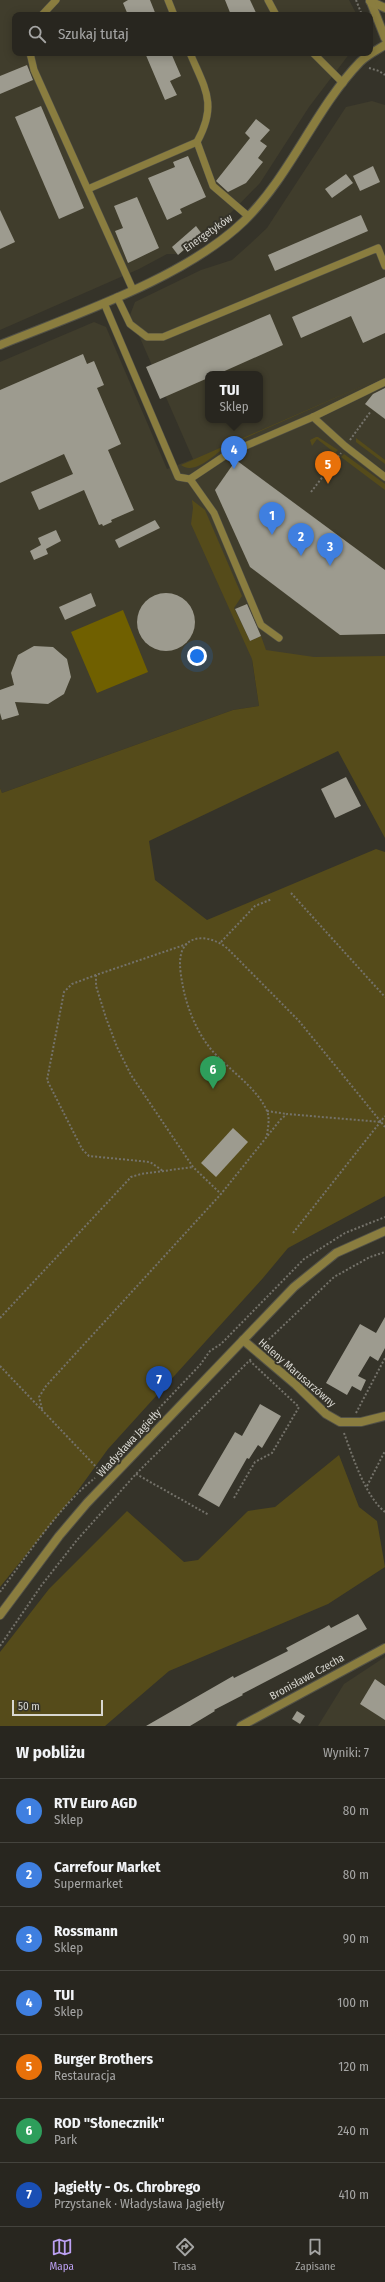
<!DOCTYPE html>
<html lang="pl">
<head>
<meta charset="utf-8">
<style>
	:root { --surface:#28261f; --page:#34322c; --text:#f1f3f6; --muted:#a5a5a4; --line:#44433d; --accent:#bca0f2 }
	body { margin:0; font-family:"Fira Sans Condensed",sans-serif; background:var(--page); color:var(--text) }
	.scale { position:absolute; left:12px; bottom:10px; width:91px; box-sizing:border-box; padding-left:4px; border:2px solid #d8d7d1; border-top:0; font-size:11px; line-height:14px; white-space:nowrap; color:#d8d7d1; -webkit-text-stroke:3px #353329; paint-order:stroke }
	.you { position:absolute; left:197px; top:656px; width:14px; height:14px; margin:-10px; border:3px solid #fff; border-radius:50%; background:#1a73e8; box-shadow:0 0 0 6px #1a73e833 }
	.badge { display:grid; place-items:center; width:26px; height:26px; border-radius:50%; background:var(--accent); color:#fff; font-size:13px; font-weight:700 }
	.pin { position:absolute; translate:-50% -33px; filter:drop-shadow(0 1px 2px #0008) }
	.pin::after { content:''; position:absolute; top:21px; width:14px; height:12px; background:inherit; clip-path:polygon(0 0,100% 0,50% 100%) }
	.popup { position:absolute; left:205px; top:371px; width:58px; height:52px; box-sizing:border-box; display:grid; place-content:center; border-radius:8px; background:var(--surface); filter:drop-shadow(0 1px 3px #0005); font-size:13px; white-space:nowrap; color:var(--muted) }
	.popup b { font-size:15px; color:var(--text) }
	.popup::after { content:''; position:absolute; left:50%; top:100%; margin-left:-8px; border:8px solid transparent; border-top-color:var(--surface) }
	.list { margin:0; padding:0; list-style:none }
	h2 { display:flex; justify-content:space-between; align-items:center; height:52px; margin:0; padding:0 16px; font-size:17px }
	h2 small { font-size:13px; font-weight:400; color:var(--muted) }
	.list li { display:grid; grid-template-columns:26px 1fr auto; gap:12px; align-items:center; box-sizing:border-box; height:64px; padding:0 16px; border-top:1px solid var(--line) }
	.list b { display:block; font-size:15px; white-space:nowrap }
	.list p { margin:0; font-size:13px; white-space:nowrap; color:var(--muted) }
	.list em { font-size:13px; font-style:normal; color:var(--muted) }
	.icon { flex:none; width:22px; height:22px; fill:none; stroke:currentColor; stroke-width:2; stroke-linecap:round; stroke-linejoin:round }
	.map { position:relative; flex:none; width:385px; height:1726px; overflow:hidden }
	.search { position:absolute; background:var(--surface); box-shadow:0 2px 10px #0003; left:12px; right:12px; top:12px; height:44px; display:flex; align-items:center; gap:10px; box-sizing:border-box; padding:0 14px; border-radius:8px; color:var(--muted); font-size:15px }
	.sheet { height:500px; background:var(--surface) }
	nav { display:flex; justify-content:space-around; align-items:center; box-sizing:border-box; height:56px; border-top:1px solid var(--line); background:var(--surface); font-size:11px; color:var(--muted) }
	nav a { display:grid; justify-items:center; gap:2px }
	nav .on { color:var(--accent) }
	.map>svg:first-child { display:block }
	.built { fill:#403d2c; fill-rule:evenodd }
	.green { fill:#554b1a }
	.water { fill:#706000 }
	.building { fill:#9d9b8f }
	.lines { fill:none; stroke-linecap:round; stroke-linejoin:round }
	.service-casing { stroke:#525147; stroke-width:8 }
	.minor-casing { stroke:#525147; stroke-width:10 }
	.tertiary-casing { stroke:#525147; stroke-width:10 }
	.path { stroke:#74726a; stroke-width:2; stroke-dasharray:2 2; stroke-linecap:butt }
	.service { stroke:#8a7d3f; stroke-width:7 }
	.minor { stroke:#8a7d3f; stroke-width:8 }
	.tertiary { stroke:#8a7d3f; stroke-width:8 }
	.labels { text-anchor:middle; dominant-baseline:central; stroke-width:4; stroke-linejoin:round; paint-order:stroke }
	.street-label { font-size:11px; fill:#d8d7d1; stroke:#353329 }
</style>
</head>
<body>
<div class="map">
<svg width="385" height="1726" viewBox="0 0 385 1726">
	<rect width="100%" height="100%" fill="#353329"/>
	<g class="built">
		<polygon points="0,0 349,0 357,15 15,15 15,53 350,53 309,107 260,183 216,228 179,254 167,254 139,269 0,330"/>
		<path d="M372,101L385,105V659L252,660L259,706L233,710L2,793L0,788V362L94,322L106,327L167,469L193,459L130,315L135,302L201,270L232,260L250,244L267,228L346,107ZM208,374H260V420H208Z"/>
		<polygon points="385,1657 385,1726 318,1726 344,1684"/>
	</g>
	<g class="green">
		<path d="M385,376L227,446C216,453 195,476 181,465Z"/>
		<polygon points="316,437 318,437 338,450 335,453 317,439 312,446 310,440"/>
		<polygon points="356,438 385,460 385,464 356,442"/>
		<polygon points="344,454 385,484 385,490 341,457"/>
		<polygon points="192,500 205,510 242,596 234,608 250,641 261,636 266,650 314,657 385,656 385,838 338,751 149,841 155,880 207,920 376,849 385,852 385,1196 288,1248 263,1278 108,1449 76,1493 0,1587 0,788 2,793 233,710 259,706 252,659 191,524 193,508"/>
		<polygon points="339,1455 359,1507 377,1521 385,1567 328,1604 169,1671 105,1726 0,1726 0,1652 49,1589 127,1511 184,1562 198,1560 248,1511 275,1507"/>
	</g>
	<polygon class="water" points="123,610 148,672 97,693 71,632"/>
	<g class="building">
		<polygon points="128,0 150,0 156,15 128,15 123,3"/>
		<polygon points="225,0 250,0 257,15 231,15"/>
		<polygon points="145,53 171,53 181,76 170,81 177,95 165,100"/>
		<polygon points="27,65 33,80 0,94 0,76"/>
		<polygon points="41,106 84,208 59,219 15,117"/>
		<polygon points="256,119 270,130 260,141 267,146 258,158 263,162 246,183 228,192 216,181 250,138 245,133"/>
		<polygon points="188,156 206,197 180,209 182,213 167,220 148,178 175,167 173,162"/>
		<polygon points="373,166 380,182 360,191 353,176"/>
		<polygon points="346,174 353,183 332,198 325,189"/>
		<polygon points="137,197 159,248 128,263 115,231 123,228 114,206"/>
		<polygon points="0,210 15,242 0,249"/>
		<polygon points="361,215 368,231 275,271 268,255"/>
		<polygon points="196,226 202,234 178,255 172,247"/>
		<polygon points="385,277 385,333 363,343 351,316 301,338 292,317"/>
		<polygon points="270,314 283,345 218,374 208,374 208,378 160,399 146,367"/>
		<polygon points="83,354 87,364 94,361 104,385 97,388 121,444 108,450 134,510 111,520 112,522 103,526 102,524 99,525 84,490 39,510 31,492 73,474 64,454 0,483 0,390"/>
		<polygon points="385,388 385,419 365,404 373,394"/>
		<polygon points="236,460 385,570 385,634 340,635 250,567 215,490"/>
		<polygon points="155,520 160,528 119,548 115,540"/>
		<polygon points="56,530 61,541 46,549 48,554 34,560 30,551 41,545 38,538"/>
		<circle cx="166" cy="622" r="29"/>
		<polygon points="91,593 96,606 65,620 59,607"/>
		<polygon points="247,604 261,636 250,641 235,609"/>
		<polygon points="34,646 53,647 67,659 71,677 64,694 48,704 15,702 19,715 2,720 0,713 0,690 14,685 11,673 18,655"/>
		<polygon points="346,777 361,806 335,818 321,789"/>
		<polygon points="233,1128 248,1142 216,1177 201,1163"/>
		<polygon points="385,1317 385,1348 378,1361 370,1356 358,1376 366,1380 361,1391 352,1386 347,1395 326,1383 360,1324 376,1333"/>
		<polygon points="260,1404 281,1416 262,1448 258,1445 249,1459 247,1458 219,1507 198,1495 235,1432 242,1436"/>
		<polygon points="358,1614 367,1629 242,1694 243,1695 214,1710 215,1711 190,1726 146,1726 233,1676 234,1678 288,1651 286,1648 324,1628 329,1625 331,1628"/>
		<polygon points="375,1679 385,1686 385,1720 360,1704"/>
		<polygon points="297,1711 305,1716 300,1724 292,1719"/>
	</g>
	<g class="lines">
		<defs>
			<g id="service">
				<polyline points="168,0 174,15"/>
				<polyline points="268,0 276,15"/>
				<polyline points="42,15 56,0"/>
				<polyline points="30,53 34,70 133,290"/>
				<path d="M190,53C205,89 218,104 197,142L213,186L248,216"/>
				<polyline points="313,53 343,83"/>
				<polyline points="88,189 197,142"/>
				<polyline points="117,297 130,324 147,337 163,337 378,248 385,266"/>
				<polyline points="104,303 178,477 190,479 229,453 313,417 385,382"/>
				<polyline points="313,417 345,446 385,477"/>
				<polyline points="190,479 214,513 261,625 279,638"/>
			</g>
			<g id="minor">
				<polyline points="370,1 385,8"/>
				<polyline points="243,1340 296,1385 326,1414 340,1422 361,1422 385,1416"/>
				<polyline points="241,1726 385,1648"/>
			</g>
			<g id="tertiary">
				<polyline points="370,0 385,38"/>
				<path d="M0,345C76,314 185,278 244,221C291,175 315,109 360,62C367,55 377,50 385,45"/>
				<polyline points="0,1615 59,1536 87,1503 294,1287 336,1253 385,1231"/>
			</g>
		</defs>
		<use href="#service" class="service-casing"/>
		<use href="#minor" class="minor-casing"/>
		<use href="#tertiary" class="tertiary-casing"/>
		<g class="path">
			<polyline points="356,0 362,15"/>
			<polyline points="369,68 379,71 385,75"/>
			<polyline points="350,440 371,411"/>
			<polyline points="311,492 341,453"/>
			<polyline points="291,893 385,997"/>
			<polyline points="221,942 255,906 272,899"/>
			<polyline points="187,944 96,975 96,986 106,1018 117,1047 131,1075 193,1167 221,1194"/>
			<polyline points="96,975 72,984 64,992 47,1080 82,1149 89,1156 150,1162 163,1171"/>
			<polyline points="267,1111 287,1114"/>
			<path d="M267,1135C268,1127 270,1119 267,1111C256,1086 227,1069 210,1048C197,1032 187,1008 183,987C181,976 178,962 182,951C190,931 216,938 228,949L299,1021L381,1122"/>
			<polyline points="293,1233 385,1116"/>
			<polyline points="0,1318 131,1177 141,1174 193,1167"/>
			<polyline points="263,1345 334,1277 370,1257 385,1252"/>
			<polyline points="0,1366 101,1472"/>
			<polyline points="42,1409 39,1397 46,1386 221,1194 281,1119 287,1114 381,1122 385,1127"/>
			<polyline points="356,1413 385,1358"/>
			<path d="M344,1433C353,1457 365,1496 385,1512"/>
			<polyline points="105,1468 112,1458 200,1365 210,1351 221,1344 304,1259 345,1233 385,1217"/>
			<polyline points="136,1474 209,1515"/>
			<polyline points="367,1486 385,1451"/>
			<polyline points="234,1498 255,1462 272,1453 299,1407 250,1361"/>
			<path d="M0,1592C25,1558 62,1503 95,1478"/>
			<polyline points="0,1646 41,1586 77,1540 136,1474 251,1359"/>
		</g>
		<use href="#service" class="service"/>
		<use href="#minor" class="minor"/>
		<use href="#tertiary" class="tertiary"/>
	</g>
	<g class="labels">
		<g class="street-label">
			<text transform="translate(208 233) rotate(-35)">Energetyków</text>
			<text transform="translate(297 1373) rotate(41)">Heleny Marusarzówny</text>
			<text transform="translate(129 1443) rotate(-47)">Władysława Jagiełły</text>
			<text transform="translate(307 1677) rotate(-29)">Bronisława Czecha</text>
		</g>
	</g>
</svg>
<div class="scale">50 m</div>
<div class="you"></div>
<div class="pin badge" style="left:272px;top:535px;background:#3f7fe0">1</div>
<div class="pin badge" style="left:301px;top:556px;background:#3f7fe0">2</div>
<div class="pin badge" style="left:330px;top:566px;background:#3f7fe0">3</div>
<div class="pin badge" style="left:234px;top:469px;background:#3f7fe0">4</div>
<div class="popup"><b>TUI</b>Sklep</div>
<div class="pin badge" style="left:328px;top:484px;background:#e8710a">5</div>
<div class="pin badge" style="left:213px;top:1089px;background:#2e9e5b">6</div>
<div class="pin badge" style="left:159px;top:1399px;background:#1a4fb4">7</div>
<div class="search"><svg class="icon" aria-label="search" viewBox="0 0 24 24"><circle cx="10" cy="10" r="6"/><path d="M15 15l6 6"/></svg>Szukaj tutaj</div>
</div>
<section class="sheet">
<h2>W pobliżu<small>Wyniki: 7</small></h2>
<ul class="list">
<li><span class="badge" style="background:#3f7fe0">1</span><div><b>RTV Euro AGD</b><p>Sklep</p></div><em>80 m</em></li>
<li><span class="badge" style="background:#3f7fe0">2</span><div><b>Carrefour Market</b><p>Supermarket</p></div><em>80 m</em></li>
<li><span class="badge" style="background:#3f7fe0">3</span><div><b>Rossmann</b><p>Sklep</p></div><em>90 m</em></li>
<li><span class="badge" style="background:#3f7fe0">4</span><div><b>TUI</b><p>Sklep</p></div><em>100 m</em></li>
<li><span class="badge" style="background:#e8710a">5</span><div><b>Burger Brothers</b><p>Restauracja</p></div><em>120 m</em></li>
<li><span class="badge" style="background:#2e9e5b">6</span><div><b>ROD &quot;Słonecznik&quot;</b><p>Park</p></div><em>240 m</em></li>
<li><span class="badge" style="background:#1a4fb4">7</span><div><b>Jagiełły - Os. Chrobrego</b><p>Przystanek · Władysława Jagiełły</p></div><em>410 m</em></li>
</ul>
</section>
<nav>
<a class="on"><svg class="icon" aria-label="map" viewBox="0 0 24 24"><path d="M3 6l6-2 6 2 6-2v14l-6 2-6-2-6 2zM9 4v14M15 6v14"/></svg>Mapa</a>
<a><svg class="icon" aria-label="directions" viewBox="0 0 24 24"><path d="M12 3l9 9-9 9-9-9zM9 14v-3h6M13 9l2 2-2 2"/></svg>Trasa</a>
<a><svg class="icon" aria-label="saved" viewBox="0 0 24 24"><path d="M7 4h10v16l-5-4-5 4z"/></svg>Zapisane</a>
</nav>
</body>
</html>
